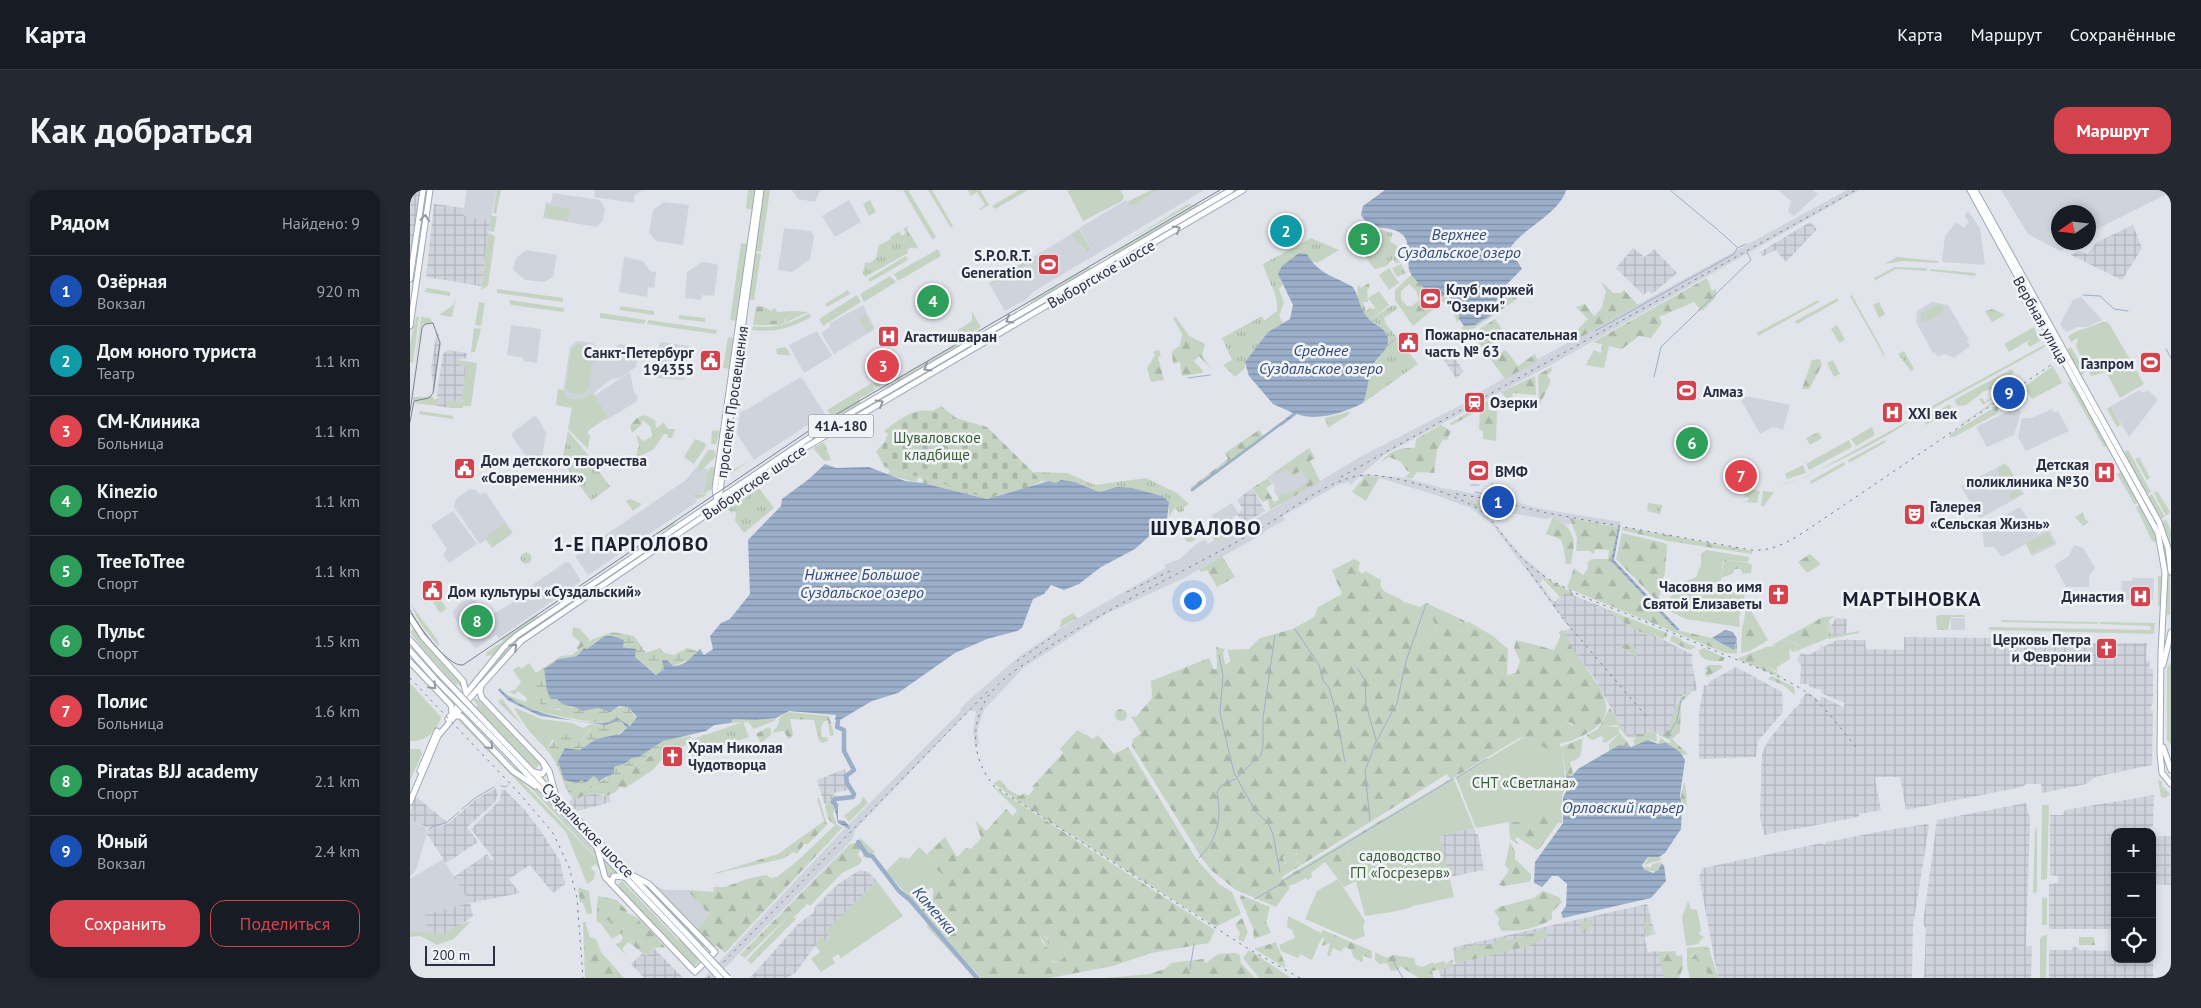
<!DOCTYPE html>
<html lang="ru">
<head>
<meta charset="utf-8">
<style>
	:root { --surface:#171b24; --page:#242831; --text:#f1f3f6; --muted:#9ea1a6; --line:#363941; --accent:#d2434e }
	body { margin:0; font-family:"PT Sans",sans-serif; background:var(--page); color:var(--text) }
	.controls { position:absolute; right:15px; bottom:15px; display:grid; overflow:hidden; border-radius:10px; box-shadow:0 2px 8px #0003 }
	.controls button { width:45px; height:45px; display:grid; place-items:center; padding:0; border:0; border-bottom:1px solid var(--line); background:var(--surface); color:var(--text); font:25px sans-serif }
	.compass { position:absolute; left:1641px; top:15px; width:45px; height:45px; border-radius:50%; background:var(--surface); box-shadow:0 2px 8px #0003; rotate:256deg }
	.scale { position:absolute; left:15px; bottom:12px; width:70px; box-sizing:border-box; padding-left:5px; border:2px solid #293042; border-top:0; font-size:14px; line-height:18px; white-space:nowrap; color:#293042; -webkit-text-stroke:4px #f1f3f7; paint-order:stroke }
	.you { position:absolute; left:782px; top:410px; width:18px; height:18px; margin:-12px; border:4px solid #fff; border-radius:50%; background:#1a73e8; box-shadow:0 0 0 8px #1a73e833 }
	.badge { display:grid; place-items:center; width:32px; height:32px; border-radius:50%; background:var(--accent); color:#fff; font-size:16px; font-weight:700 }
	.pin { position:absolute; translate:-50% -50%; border:2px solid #fff; box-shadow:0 1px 5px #0006 }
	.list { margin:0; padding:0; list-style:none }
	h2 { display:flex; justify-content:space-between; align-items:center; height:65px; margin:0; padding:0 20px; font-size:21px }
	h2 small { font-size:16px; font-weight:400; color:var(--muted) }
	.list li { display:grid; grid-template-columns:32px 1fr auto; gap:15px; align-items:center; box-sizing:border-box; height:70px; padding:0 20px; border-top:1px solid var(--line) }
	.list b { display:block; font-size:19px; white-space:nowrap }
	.list p { margin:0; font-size:16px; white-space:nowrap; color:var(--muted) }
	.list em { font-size:16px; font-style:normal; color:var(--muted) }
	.actions { display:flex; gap:10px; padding:15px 20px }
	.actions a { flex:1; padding:11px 0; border:1px solid var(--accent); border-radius:15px; text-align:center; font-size:18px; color:var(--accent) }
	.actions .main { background:var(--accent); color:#fff }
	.icon { flex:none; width:28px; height:28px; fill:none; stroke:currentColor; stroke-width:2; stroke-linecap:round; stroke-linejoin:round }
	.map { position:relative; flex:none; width:1761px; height:788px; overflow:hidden; border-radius:15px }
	header { display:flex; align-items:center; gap:30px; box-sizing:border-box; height:70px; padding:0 25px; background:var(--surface); border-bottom:1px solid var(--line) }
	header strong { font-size:24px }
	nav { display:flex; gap:28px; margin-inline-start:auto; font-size:18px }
	.intro { display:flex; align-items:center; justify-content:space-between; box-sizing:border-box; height:120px; padding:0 30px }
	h1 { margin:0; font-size:35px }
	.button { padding:12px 22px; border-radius:15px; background:var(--accent); color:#fff; font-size:18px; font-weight:700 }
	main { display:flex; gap:30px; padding:0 30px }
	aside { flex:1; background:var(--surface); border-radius:15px; box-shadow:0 2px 8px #0003 }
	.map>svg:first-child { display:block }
	.built { fill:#cfd3dc }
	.industrial { fill:url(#industrial-grid) }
	.green { fill:#c5d4c2 }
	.forest { fill:url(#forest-firs); fill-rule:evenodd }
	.wetland { fill:url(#wetland-marsh) }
	.cemetery { fill:url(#cemetery-stones) }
	.park { fill:url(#park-tufts) }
	.water { fill:url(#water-rules) }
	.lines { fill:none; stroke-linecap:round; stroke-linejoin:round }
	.stream { stroke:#9bafcb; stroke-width:1 }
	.canal { stroke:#9bafcb; stroke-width:2.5 }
	.river { stroke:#9bafcb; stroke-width:4.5 }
	.major-casing { stroke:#a0a7b6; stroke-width:7 }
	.major { stroke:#fff; stroke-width:5 }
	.tram { stroke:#7a8294; stroke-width:1 }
	.rail { stroke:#7a8294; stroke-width:1; stroke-dasharray:2.5 5; stroke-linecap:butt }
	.major-bridge-casing { stroke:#a0a7b6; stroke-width:7; stroke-linecap:butt }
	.major-bridge { stroke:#fff; stroke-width:5 }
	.oneway { stroke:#9498a0 }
	.labels { text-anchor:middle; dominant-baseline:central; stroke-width:5; stroke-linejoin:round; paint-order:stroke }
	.shield { fill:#f1f3f7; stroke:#656a78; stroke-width:1 }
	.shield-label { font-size:14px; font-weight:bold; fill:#293042 }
	.poi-label { font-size:15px; font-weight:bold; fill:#293042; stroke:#f1f3f7; text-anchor:start }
	.street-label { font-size:15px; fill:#293042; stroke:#f1f3f7 }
	.park-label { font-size:15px; fill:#3a5e36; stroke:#f1f3f7 }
	.water-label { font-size:16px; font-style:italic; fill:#324b78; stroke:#f1f3f7 }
	.district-label { font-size:20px; font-weight:bold; letter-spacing:1px; fill:#1b2133; stroke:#f1f3f7 }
</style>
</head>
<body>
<header>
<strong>Карта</strong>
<nav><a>Карта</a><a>Маршрут</a><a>Сохранённые</a></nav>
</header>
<div class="intro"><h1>Как добраться</h1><a class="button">Маршрут</a></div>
<main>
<aside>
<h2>Рядом<small>Найдено: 9</small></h2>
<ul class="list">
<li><span class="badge" style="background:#1a4fb4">1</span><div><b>Озёрная</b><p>Вокзал</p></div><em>920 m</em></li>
<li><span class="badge" style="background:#0f9aa8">2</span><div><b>Дом юного туриста</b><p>Театр</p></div><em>1.1 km</em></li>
<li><span class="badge" style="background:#e0444e">3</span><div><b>СМ-Клиника</b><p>Больница</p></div><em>1.1 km</em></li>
<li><span class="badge" style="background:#2e9e5b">4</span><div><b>Kinezio</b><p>Спорт</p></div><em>1.1 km</em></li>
<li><span class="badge" style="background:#2e9e5b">5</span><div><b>TreeToTree</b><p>Спорт</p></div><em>1.1 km</em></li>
<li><span class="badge" style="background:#2e9e5b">6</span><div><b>Пульс</b><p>Спорт</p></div><em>1.5 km</em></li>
<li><span class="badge" style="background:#e0444e">7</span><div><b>Полис</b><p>Больница</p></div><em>1.6 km</em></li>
<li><span class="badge" style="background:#2e9e5b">8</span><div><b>Piratas BJJ academy</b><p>Спорт</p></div><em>2.1 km</em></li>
<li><span class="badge" style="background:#1a4fb4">9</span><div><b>Юный</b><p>Вокзал</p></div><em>2.4 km</em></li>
</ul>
<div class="actions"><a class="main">Сохранить</a><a>Поделиться</a></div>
</aside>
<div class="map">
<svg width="1761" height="788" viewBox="0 0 1761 788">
	<defs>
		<pattern id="industrial-grid" width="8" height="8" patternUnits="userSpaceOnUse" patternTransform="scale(1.25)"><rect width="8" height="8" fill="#cfd3dc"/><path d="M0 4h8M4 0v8" fill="none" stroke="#b2b5be"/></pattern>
		<pattern id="forest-firs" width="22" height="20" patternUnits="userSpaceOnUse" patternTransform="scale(1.25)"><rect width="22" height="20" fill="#c5d4c2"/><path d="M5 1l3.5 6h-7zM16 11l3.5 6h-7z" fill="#a9b6a8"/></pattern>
		<pattern id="wetland-marsh" width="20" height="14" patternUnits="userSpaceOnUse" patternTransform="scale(1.25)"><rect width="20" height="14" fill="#c5d4c2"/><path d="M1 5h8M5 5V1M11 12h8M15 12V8" fill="none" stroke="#a9b6a8"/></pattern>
		<pattern id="cemetery-stones" width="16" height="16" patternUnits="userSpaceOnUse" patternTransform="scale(1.25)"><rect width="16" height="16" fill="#c5d4c2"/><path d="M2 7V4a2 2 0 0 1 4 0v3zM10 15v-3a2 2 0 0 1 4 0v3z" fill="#a9b6a8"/></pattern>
		<pattern id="park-tufts" width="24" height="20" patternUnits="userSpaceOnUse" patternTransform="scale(1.25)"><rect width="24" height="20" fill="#c5d4c2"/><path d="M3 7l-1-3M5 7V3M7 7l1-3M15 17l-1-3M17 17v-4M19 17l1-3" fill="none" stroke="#a9b6a8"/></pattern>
		<pattern id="water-rules" width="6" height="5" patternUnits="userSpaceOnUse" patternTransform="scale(1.25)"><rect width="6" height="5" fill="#9bafcb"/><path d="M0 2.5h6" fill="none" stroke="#7e8fa6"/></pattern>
	</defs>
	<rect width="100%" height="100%" fill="#e1e4ea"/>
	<g class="built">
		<polygon points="57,0 87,0 80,31 55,27 53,25"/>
		<polygon points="185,0 232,0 224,6 224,13 184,7"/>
		<polygon points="382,0 410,0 405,12 388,9"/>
		<polygon points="748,0 794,0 623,102 617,109 595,121 579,93 662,44 675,62 681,58 669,38 716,10 720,16"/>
		<polygon points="1368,0 1402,0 1408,4 1384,26 1378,22 1381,11"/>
		<polygon points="1437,0 1449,0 1146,172 974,265 952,284 995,288 1032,298 1094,309 1132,319 1211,332 1210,337 1161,328 1161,334 1157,335 1143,327 1137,329 1094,322 1074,317 1073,321 1112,366 1135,385 1130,393 1144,412 1142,414 1081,333 1061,318 1023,304 969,288 949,287 941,295 939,292 928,295 873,326 875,330 856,340 853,344 774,388 696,424 613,478 574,520 567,541 569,554 565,557 563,541 566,521 559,521 445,640 442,650 305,788 294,788 435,638 551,521 550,519 559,510 611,465 654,436 756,378 754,375 770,369 785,355 795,349 798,354 872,314 864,301 865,297 858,287 899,258 905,268 900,271 910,291 952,266 1055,213 1056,215 1067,209 1065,205 1117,175"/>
		<polygon points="1591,0 1761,0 1761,2 1679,43 1678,22 1648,22 1648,52 1666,53 1650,61 1618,44"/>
		<polygon points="143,3 190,10 195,19 193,30 187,37 133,28 136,12 141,13"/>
		<polygon points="439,10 451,32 425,47 412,26"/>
		<polygon points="254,12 279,15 273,55 246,51 239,43 243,20"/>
		<polygon points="1558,21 1570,38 1575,75 1532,72 1535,46 1546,32 1554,38 1559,32 1554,26"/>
		<polygon points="374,38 401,41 404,46 400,69 382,82 368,80"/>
		<polygon points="116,60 147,65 143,87 134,92 115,90 103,80 106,68"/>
		<polygon points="214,67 233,71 240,81 246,82 244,98 238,97 237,107 209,102"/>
		<polygon points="292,72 306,74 308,77 304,106 292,105 291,110 275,108 277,82"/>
		<polygon points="1671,107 1692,130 1678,137 1667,137 1657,142 1654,140 1650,134 1652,130 1663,110"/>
		<polygon points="1522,112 1538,115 1559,150 1557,151 1560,156 1544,168 1534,164 1528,167 1525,162 1523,163 1506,132 1507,121"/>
		<polygon points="453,115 465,139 424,164 411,143 420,137 420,133"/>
		<polygon points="101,135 131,139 127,173 113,171 113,168 97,165"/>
		<polygon points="407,141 422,166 394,183 379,155"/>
		<polygon points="167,151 183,153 192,165 209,154 218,155 227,169 226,177 209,188 201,189 184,203 171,209 157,208 153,202 160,157"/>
		<polygon points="250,152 279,156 274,190 247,188 244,184 244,173"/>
		<polygon points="220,182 224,202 228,207 226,212 196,230 181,208"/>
		<polygon points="389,188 392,188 415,224 344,270 327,244 330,222 336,220"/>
		<polygon points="1730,200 1732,203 1738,200 1748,210 1719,247 1701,216"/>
		<polygon points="1336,206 1380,215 1373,240 1363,237 1350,244 1331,210"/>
		<polygon points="1607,217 1611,222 1604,245 1577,257 1566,237"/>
		<polygon points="1642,219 1644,223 1648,221 1659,241 1616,261 1608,247 1612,228 1622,228"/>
		<polygon points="124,226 128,228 136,243 132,268 124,274 120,269 118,270 102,246 102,243"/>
		<polygon points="1596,273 1614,304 1571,328 1568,327 1551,296"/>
		<polygon points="287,276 290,282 293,278 298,279 295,303 284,306 287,312 178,385 165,366 276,290"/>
		<polygon points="60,299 66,300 69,304 76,303 103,343 82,358 76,350 70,354 44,317 46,309"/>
		<polygon points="822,313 828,323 827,325 808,337 801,326"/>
		<polygon points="1610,317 1628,344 1639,339 1647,354 1622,366 1616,354 1592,367 1584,357 1574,357 1572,338"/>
		<polygon points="43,321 67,354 39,373 33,365 37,359 21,335"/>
		<polygon points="1664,355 1673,358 1685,378 1679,385 1679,397 1656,397 1645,377 1646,374 1659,366"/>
		<polygon points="156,372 160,373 171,391 89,448 86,445 65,459 43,425 43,421 49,414 62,406 78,427 105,411 108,409 106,406"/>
		<polygon points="1722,388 1744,388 1743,410 1711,410 1712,391 1722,391"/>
		<rect x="1541" y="428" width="14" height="12"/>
		<polygon points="0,630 16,638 17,644 6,680 0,687"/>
		<polygon points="33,669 60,713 15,724 18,743 0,741 0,689"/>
		<polygon points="244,695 255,700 277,700 300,725 286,740"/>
	</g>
	<g class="industrial">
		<polygon points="3,0 10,0 0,67 0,18"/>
		<polygon points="24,14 54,18 53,24 56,27 80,31 71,96 16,87"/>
		<polygon points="1400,32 1407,39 1376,72 1366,60 1353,66 1350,62"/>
		<polygon points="1723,35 1732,58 1712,90 1661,65 1669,61 1677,64 1687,52"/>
		<polygon points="1223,58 1235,67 1244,59 1267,83 1242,104 1239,101 1233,105 1206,78"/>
		<polygon points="27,140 31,153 24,203 21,179"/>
		<polygon points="38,160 57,163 56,168 47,170 49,175 55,176 56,179 52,207 54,212 38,210 36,214 39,218 28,216 27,202 33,164"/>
		<polygon points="1040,161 1054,182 1046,188 1032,167"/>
		<polygon points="842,298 855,321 833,334 827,324 833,319 827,310"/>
		<polygon points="1155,402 1193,417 1220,437 1241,447 1242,444 1283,465 1281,468 1287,500 1273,505 1266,513 1262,533 1255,546 1245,542 1217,547 1184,487 1158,455 1155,441 1160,438 1142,414"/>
		<polygon points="1426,428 1437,429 1436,444 1423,446 1419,439"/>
		<polygon points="1494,447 1661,449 1665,453 1737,453 1736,470 1740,472 1739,479 1743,479 1743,512 1740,520 1743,521 1742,575 1685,587 1676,594 1632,603 1631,594 1616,594 1612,597 1496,620 1490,587 1469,587 1465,588 1471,620 1449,624 1449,627 1354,645 1350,627 1352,563 1358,551 1383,520 1391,513 1390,511 1397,502 1410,511 1411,506 1433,517 1435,513 1411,503 1412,500 1399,497 1399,494 1390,494 1391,475 1387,470 1391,463 1398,465 1410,459 1411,455 1413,457 1427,450 1436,450 1436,448 1439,450 1455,450 1456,459 1494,460"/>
		<polygon points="1326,477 1372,502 1373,522 1348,551 1346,567 1289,569 1289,521 1294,495 1298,496 1299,492"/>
		<polygon points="435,579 438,600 424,603 417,615 414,613 407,590"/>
		<polygon points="86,598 88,605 85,612 57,637 68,652 36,673 17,644 21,639 0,630 0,621 5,606 37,632 24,639 39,633 66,609"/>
		<polygon points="94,599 114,619 130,640 150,671 155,694 143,703 120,675 99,689 110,703 60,713 63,726 55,732 34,744 18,743 15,724 60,713 44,687 77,664 81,670 84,669 61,639 90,610 91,601"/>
		<polygon points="183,603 193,606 199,605 201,612 167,621 159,612 162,609"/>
		<polygon points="1744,605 1743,637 1741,637 1741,642 1705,642 1705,739 1639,739 1639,694 1648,693 1648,686 1640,685 1640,625 1653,625 1655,620"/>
		<polygon points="1616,613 1620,630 1616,756 1622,756 1621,788 1514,788 1516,739 1513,733 1527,630"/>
		<polygon points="1517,634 1519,636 1503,736 1502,788 1308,788 1289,686 1293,678 1412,653 1415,655 1416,652 1484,639"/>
		<polygon points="1064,638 1065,644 1068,644 1074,680 1039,687 1030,646"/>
		<polygon points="1742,646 1761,646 1761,695 1742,694"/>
		<polygon points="450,680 458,682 467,691 415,742 422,748 417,753 411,748 386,782 377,788 340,788 387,735 404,722 405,717 428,694"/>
		<polygon points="1237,714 1245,744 1234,746 1238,762 1249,761 1255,788 1031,788 1028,778 1046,774 1043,759 1045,757"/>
		<polygon points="1743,751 1743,788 1639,788 1639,760 1662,760 1662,757 1666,757 1669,758 1669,760 1705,761 1705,769 1742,769"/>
		<polygon points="244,758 273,788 234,788 221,774 233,763 236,766"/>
	</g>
	<g class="green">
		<polygon points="15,0 17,0 8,62 6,62"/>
		<polygon points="87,0 91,0 86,24 83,23"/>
		<polygon points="338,0 345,0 342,20 336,18"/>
		<polygon points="354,0 360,0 351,62 345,61"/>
		<polygon points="493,0 498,0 526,47 522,49"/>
		<polygon points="518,0 522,0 543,36 541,38"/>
		<polygon points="558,0 570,0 579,15 570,20 569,19 575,15 567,2 561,6"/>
		<polygon points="609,0 618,0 585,19 582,16"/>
		<polygon points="657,0 710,0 714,6 712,11 673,31"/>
		<polygon points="741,0 748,0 720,17 717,12"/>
		<polygon points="818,5 699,76 698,75"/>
		<polygon points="460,10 466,22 459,26 453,14"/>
		<polygon points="783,14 713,54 776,15"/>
		<polygon points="787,14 788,16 704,66 702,63"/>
		<polygon points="136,15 160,19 158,31 134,27"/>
		<polygon points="81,25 87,27 84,42 79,41"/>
		<polygon points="669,39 681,59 676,62 661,44"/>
		<polygon points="78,43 85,46 78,96 71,100"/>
		<polygon points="331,53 338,54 327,131 320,130"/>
		<polygon points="528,59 531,66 488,91 484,84"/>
		<polygon points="345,63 351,64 344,110 338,109"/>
		<polygon points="496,66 498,70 460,92 458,89"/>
		<polygon points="1487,67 1528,71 1528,73 1494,71 1474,74"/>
		<polygon points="696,76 697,77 600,132"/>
		<polygon points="679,77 681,79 621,113 621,111"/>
		<polygon points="1485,77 1517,78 1517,81 1486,79 1464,91 1464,88"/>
		<polygon points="979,78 989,93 979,100 969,85"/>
		<polygon points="1521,79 1565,83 1566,86 1520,81"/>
		<polygon points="480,86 486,92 454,112 450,104"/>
		<polygon points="674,96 675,98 638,120 637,118"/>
		<polygon points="17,98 40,102 40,106 14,102"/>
		<polygon points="87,99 153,108 153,112 87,103"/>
		<polygon points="438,100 440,104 417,117 415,114"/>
		<polygon points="969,101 979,115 969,123 958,108"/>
		<polygon points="447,105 451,112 413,136 409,129"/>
		<polygon points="1442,105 1475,165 1474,166 1440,106"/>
		<polygon points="46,108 42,127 29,125 43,115"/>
		<polygon points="1428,108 1428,111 1387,134 1385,131"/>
		<polygon points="1616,108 1632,139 1628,141 1611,111"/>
		<polygon points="99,110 154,118 154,122 101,115"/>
		<polygon points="1408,110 1409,112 1348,146 1347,143"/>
		<polygon points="69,112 75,113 71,136 65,135"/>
		<polygon points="1469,112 1475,124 1469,128 1463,115"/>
		<polygon points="1528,114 1534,117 1533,123 1516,132 1511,130 1511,123"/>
		<polygon points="210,116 244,121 244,125 210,120"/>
		<polygon points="354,117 362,121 363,118 366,119 367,122 384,121 374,130 375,133 368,135 368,132 359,131 353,122"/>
		<polygon points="562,122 571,137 549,151 548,140 562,131"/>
		<polygon points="190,123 236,130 234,134 190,128"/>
		<path d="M399,123L401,127C380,138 366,143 342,140L343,136C364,139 380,134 399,123Z"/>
		<polygon points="269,125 295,128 295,132 269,129"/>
		<polygon points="455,125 463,138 457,142 449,129"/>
		<polygon points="6,127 9,127 3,173 0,172 0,154"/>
		<polygon points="11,127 20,128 23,133 15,133 11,138 5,173"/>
		<polygon points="238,130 307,140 306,144 237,134"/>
		<path d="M1692,132H1697L1700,135L1734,194L1710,208L1696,182L1681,186L1666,157L1668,148L1661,152L1658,147C1666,139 1681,138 1692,132Z"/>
		<polygon points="1427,135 1435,150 1429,153 1421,139"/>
		<polygon points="1624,137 1630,151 1620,157 1617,153 1621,149 1599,162 1594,154"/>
		<polygon points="64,138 71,139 65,162 61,162"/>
		<polygon points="578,145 578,147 472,207"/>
		<polygon points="318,147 324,148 319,179 313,178"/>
		<polygon points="167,154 180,156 184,161 179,197 174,205 160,203 156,196 161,160"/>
		<polygon points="547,154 550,156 487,193 487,189"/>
		<polygon points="1634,155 1635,157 1511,225 1524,215"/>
		<polygon points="1661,157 1675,182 1670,186 1657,160"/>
		<polygon points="47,170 67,173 61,216 53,216 53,218 39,218 36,214 38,210 54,212 52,208 56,179 55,176 47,174"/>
		<polygon points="1423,170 1430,184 1424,187 1417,173"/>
		<polygon points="1643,176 1652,193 1622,209 1614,197"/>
		<polygon points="489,177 477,186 479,190 466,198 463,193"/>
		<polygon points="1602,179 1604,183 1583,194 1589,204 1573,215 1569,209 1572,208 1575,212 1586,205 1583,199 1574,201 1556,215 1548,216 1544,210"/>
		<polygon points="1660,191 1698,255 1694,257 1658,193"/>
		<polygon points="462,193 465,200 449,209 451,214 429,227 423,227 417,220"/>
		<polygon points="148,199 153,200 157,208 171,209 183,203 198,227 178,241 178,245 180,245 178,259 158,239 162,218 146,215"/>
		<polygon points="21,205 24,209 28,209 28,216 4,213 6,211 3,210 3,207 17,207"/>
		<polygon points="470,208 471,210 321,302 420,238"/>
		<polygon points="1587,209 1588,210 1550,236 1550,235"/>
		<polygon points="1540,214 1542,221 1516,235 1514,229"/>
		<polygon points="1701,216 1711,235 1707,237 1697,219"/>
		<polygon points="1580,220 1586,220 1588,223 1544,247 1539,247 1542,243"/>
		<polygon points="10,221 43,226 43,229 9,224"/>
		<path d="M1500,230C1493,240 1389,293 1371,295L1398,286Z"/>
		<polygon points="1462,237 1465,245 1446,256 1441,249"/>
		<polygon points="302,240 310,241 306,254 301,254"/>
		<polygon points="322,243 326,247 322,251 318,276 325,279 341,270 317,286"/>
		<polygon points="285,249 295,253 296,256 284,274 274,267"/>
		<polygon points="1439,250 1442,257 1399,280 1396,274"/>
		<polygon points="1475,250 1476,252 1439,273 1438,270"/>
		<polygon points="298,260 304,260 306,266 289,283 288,275"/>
		<polygon points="1718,260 1741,302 1737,304 1713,263"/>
		<path d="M1709,264C1731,302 1754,337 1759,382H1757L1749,342L1707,265Z"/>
		<polygon points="1729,267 1740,288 1737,290 1725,269"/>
		<polygon points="1434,272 1435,275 1401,294 1400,291"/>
		<polygon points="1593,274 1599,277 1606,290 1604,298 1597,298 1588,283 1589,277"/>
		<polygon points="1393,275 1396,283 1377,289 1375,284"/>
		<polygon points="301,277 305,277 302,299 292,305 297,303 294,307 286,309 274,291 284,305 294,304 297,283"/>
		<polygon points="1713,281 1729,311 1725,315 1707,284"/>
		<polygon points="1335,298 1350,301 1347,313 1333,312 1338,311 1339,308 1334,307"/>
		<polygon points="1609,298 1612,304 1601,309 1599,304"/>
		<polygon points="1353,301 1364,302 1353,317 1351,315"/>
		<polygon points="1747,301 1760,322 1756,326 1744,303"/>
		<polygon points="1742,304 1755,327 1751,329 1738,307"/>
		<polygon points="220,309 232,314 223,321 216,311"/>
		<polygon points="1731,315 1745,342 1748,353 1742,351 1726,317"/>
		<polygon points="1756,329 1761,341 1761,364 1751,333"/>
		<polygon points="265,331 264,335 239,349 238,352 235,352 236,354 223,362 219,361"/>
		<polygon points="95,334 102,343 82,357 75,347"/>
		<polygon points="1638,342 1644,353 1621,364 1616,353"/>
		<polygon points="1296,360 1339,367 1338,372 1313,370 1310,400 1335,404 1329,428 1330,437 1276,429 1257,420 1255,415 1271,393 1286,387 1291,375 1291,364"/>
		<rect x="1757" y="385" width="3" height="40"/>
		<polygon points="1748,386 1753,386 1752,416 1748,416"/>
		<polygon points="176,400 177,402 109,449 58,504 100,454"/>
		<polygon points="29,408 37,419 30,423 23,412"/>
		<polygon points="995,412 1010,417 1016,413 1028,441 1008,456 1006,454 1009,434"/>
		<polygon points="0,413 28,451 29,457 10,433"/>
		<polygon points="127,425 129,428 101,447 83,465 76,466 77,462 93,451 92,449"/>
		<polygon points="1042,425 1051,433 1059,432 1057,441 1047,440 1040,427"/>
		<path d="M1424,426L1418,432L1421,434L1419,439L1423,446L1448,441L1449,443L1418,449L1420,447C1420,443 1419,436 1417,433L1411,434L1410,432L1413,427Z"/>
		<polygon points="1592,430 1688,432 1688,434 1591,432"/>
		<polygon points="1690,432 1745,433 1744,444 1579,440 1579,437 1741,440 1740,436 1690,434"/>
		<polygon points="4,438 53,494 53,498 48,494 46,495 14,461 0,442"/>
		<polygon points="1374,450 1389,455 1383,462 1379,459 1380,469 1367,477 1367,482 1354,474 1351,460 1355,457 1365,456"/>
		<path d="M119,473L126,483V496L138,518L181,526L184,532C158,528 117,523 95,504L116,512L117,508L108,501L105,505L99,502L106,499L111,492L103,480L109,476L111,479Z"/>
		<polygon points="1761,473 1761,555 1757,550 1757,477"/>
		<path d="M0,493L31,527C27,542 15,552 0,551Z"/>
		<polygon points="73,506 75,506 134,570"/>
		<polygon points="66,508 131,573 125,579 66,517 68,515 63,510"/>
		<polygon points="92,509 113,536 89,513 89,510"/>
		<polygon points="106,518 131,529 162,533 173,538 181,534 181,538 171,550 142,550 137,560 119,541 104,519"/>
		<polygon points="336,528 346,530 366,528 364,531 344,539 338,532 321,533 323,529"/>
		<polygon points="51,529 189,671 189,678 185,674 181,678 185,682 184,689 177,694 156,642 48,530"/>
		<polygon points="1157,532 1164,537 1167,548 1163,550 1160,544 1152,539 1151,536"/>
		<polygon points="1195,536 1208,537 1210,543 1197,552 1192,552 1194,548 1191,546"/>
		<polygon points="1114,547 1152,559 1156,596 1152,606 1152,633 1099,632 1066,638 1046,588"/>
		<polygon points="0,559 10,559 12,564 0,591"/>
		<path d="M1044,589L1064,638L1030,646L1044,707L1003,716C996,721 966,724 955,726L936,654Z"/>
		<polygon points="1748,589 1752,592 1752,596 1760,604 1755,608 1751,607"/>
		<polygon points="113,590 121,594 188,665 189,670"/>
		<polygon points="1632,615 1639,615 1637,689 1631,690"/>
		<polygon points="1625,638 1627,639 1627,702 1623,703"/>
		<polygon points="509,657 522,669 522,674 531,683 523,698 519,698 518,710 509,718 476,681 490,667 499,669"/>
		<circle cx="881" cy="669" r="7"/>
		<polygon points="193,667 208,682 200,689 197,686"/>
		<polygon points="1239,667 1250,667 1251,670 1234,675"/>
		<polygon points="1252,672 1246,682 1234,679 1236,676 1241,678 1242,674"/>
		<polygon points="928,689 955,731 953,736 955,746 944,750 895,729 907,701"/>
		<polygon points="212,691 268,750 278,740 235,695 243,700 295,755 293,758 298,763 284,776 281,774 207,696"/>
		<polygon points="467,691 493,726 431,768 428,764 422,768 425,773 411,782 401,769 410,762 405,755 411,747 417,752 421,748 415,742"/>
		<rect x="1632" y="708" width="5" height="27"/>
		<polygon points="1278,711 1281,719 1287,720 1291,739 1289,744 1294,747 1288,753 1289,754 1276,756 1272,727"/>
		<polygon points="207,718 230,729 226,733 234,746 234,753 222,750 220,753 218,752 212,759 216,765 205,754 211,752 213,747 210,744 202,749 191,734 198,730 210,744 213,739 204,730 203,720"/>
		<polygon points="878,726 913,744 902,770 890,764 888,768 871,761 869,755 885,748 882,740 877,737"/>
		<polygon points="61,731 44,749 27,755 10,746 0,747 0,741 34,744 46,736"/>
		<polygon points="518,731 554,772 550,772 517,737"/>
		<path d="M640,734L644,736L646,742C659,748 661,769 645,773L630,745L640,750Z"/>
		<polygon points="1637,745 1636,788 1630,788 1630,749 1632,746"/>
		<polygon points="1299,756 1290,762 1286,761 1280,767 1287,768 1301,788 1280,788 1277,777 1277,758"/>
	</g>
	<g class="forest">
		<polygon points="622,67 626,74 622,71 582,94 581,92"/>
		<path d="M1002,84L1026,108L1000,129L1026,109V117L1003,136L985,110V100ZM999,94L1006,101L1009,110L1002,116H997L991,109V101Z"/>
		<polygon points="1297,88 1302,101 1306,99 1306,107 1293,120 1288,121 1289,118 1284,112 1249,127 1252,133 1241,148 1229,146 1212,159 1199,156 1194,178 1176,175 1184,160 1191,163 1192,154 1183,152"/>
		<polygon points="1191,91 1203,103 1211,103 1214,100 1228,115 1171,147 1167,140 1178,129 1166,117 1175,114 1184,126 1191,119 1196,102"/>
		<path d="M959,93L960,97L957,100L958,112H953L956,122L960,117L963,119L965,118L969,123L960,130C949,118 946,111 948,94L951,98Z"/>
		<path d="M1097,96L1107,109L1057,143L1051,139L1054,136C1094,133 1075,103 1097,96Z"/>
		<path d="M1032,105H1038L1049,116L1050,127L1047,133C1044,121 1037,113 1026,108Z"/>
		<polygon points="346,116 354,117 353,122 363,125 359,131 367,131 368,135 343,135"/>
		<polygon points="384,121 398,122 375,133 376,128"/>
		<polygon points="766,127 779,146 795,154 792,165 801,179 789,166 784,171 793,181 792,183 772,186 770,172 763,174 762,162 770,155 772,144 763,128"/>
		<polygon points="1085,129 1097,146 1088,145 1082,150 1088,164 1096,160 1108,176 1125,164 1128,171 1095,189 1062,144"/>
		<polygon points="749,160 751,166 748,167 754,190 741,192 737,178 745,165 743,162"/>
		<polygon points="1410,169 1412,175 1399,199 1392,199 1402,170"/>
		<polygon points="1141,177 1142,181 1137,185 1141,191 1129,216 1128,185"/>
		<polygon points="1125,186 1126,205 1103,203 1101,214 1091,202"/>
		<polygon points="1613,197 1616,202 1588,219 1588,223 1585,220 1581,222 1582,217 1595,209 1598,210"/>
		<polygon points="1087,205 1089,208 1079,215 1078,220 1087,221 1086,251 1073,249 1073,241 1069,240 1070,215"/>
		<polygon points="1065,218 1066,222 1042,235 1039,234"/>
		<polygon points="941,221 938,225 918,238 915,228"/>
		<polygon points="234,225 245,230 246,238 254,233 258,239 265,239 262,248 258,248 257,244 254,244 244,259 227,268 226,265 229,256 226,244 233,251 243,246 240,236 232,230 232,234 222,243 220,236 227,228"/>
		<path d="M1031,235L1041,241L1037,250L1033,249L1027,260L1024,283L1007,282L1002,289L995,287L1001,282L997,281L991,272L979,267L971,272C979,261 993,257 1005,258L1006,249Z"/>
		<polygon points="849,240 855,248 783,301 780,298 818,269 815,263"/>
		<polygon points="414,252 421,270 414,271 403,258"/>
		<polygon points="899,258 905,268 900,271 910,291 860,320 858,310 852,312 842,298 858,288 862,294 856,298 864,312 869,310 868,307 874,303 877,304 899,292 891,280 882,286 877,278 869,284 865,282"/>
		<polygon points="466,261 475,276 491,284 514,287 561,302 585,306 633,292 577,309 513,293 512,288 508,288 506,292 477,285 480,281 474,277"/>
		<polygon points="955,286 969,288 956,311 942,302"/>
		<polygon points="1060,311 1092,319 1096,321 1074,316 1073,321 1057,312"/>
		<path d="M1143,327C1166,340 1166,349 1161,374H1156L1153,355L1150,349L1136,344Z"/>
		<polygon points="1160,328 1208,337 1201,371 1266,440 1302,448 1324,460 1327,451 1327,464 1315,463 1157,398 1164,378 1173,385 1178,378 1177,373 1182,369 1198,369 1199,360 1185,359 1184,364 1179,361 1166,361 1167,348"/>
		<polygon points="832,332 833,334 805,351 802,346 816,335 821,338"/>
		<polygon points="1213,337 1342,361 1342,364 1258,351 1212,340"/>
		<circle cx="780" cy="346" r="6"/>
		<polygon points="1212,343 1254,353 1257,355 1255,382 1248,412 1206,369"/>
		<polygon points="1400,364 1411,374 1397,383 1388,372"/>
		<polygon points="812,366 825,387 807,397 797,380 791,382 789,380"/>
		<path d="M944,369L950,372L948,380L953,384L955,381L971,390C968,406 987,403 995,413C1001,418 1005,427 1009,434L1006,454L1008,456L1013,450L1020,448L1022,443L1028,441L1016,413L1055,431L1054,433L1040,426L1047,440L1057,441L1059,432L1083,446L1098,459L1097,485L1106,483L1110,471L1104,458L1106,450L1144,460L1151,445L1149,443L1151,440L1155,441C1164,479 1235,520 1167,548L1162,533L1157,532L1151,536L1152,539L1160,544L1163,550L1149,554L1151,557L1173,548C1170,561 1175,568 1160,572L1163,583L1161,586L1156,585L1152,560L1138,559L1114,547L1109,548L936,654L946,691L934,697L915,672L901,683L902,687L898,690L896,688L885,694L879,695V699L866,717L826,700L801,680L791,667L722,556L723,549L731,543L721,526L726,527L742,508L741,491L799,468L804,480L807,478L806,457L815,459L813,463L815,475L821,471L817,460L839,459L850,448L883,439L904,427L908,417L932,404L922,380ZM1037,584L1040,589L871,690L872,687ZM880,663H887L886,670L889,673L875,674L873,667Z"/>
		<polygon points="1314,370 1339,373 1342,375 1341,383 1333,384 1330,379 1325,379 1322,384 1311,388"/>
		<polygon points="1134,387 1163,403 1164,406 1155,403 1150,407 1133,389"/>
		<polygon points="1337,414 1358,450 1340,461 1331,463 1332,440"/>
		<polygon points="1196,419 1257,443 1257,447 1252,449 1243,444 1241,447 1220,437"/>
		<polygon points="663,423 667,428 649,438 652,429"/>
		<polygon points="1528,425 1554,425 1555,427 1541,427 1538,440 1527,440 1526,427"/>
		<polygon points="1413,427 1410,432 1411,434 1417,433 1421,447 1384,462 1389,455 1388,454 1374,450 1368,456 1362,455"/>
		<polygon points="163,437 170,439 179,449 179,453 168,460 167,458 170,452 162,445"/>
		<polygon points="1262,445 1271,449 1272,451 1286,457 1279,460 1260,451"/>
		<polygon points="1222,453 1224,457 1222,461 1225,459 1228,462 1226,467 1210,456"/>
		<path d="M1294,458L1315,468L1313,471C1303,471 1290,472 1289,460Z"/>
		<polygon points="1351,459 1354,474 1375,489 1327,469"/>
		<polygon points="1298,475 1311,475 1312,478 1297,487 1295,484 1298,480 1294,479"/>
		<polygon points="1362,486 1384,497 1385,505 1373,495 1358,489"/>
		<path d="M1281,502L1271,513L1270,542L1262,549L1278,564L1273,565L1256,553L1248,554L1251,548L1256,552L1261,553L1260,550L1249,545V543L1255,545C1264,529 1262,508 1281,502Z"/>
		<polygon points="1200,518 1217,546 1245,542 1248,543 1246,545 1247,548 1246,552 1240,550 1224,555 1223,550 1226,548 1217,547 1207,535 1195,536 1191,546 1183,550 1178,548 1177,545 1188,539"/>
		<circle cx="711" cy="525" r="6"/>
		<polygon points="378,522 419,526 424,545 420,546 418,530 414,531 411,538 412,547 417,547 418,551 412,553 409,550 404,530 380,529 383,544 381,548 378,549 374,541 362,543 368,535 370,527"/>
		<polygon points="358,537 361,539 361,545 351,553 346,544"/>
		<polygon points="667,540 683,549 688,545 704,564 718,557 787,670 809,694 822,702 831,724 806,737 612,614 583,593 590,590 599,600 610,606 614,603 618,606 624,599 622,597 653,563 650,559"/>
		<polygon points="1210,543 1221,557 1207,556 1199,560 1199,554"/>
		<path d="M281,546L278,554L257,563L243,580L215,598L210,597C202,608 194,605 184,603C178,603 169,608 163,610L160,603L177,598L195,597L203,589L269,548Z"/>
		<path d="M1274,592C1277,601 1277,609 1276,619L1273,621L1271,607Z"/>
		<path d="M581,595L805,740L799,753L741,763L703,776L640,788H571L511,720L523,708V698L531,683L526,679L521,680L522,669L517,664L535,647L547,667L556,658L561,659L571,648L565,630L576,641L596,619L603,626L607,620ZM641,734L644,736L646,742C659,748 661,769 645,773L643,772V765L632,752L630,745L638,748V755L640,750Z"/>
		<polygon points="423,604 428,607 423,624 427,635 433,637 315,763 307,756 303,756 286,740 300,725 277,700 304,702 303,697 315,697 340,688 356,685 361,688 367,687 385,673 425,635 419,630 415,617"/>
		<polygon points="453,606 458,613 439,632 434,626 451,612"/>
		<polygon points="409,608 417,635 398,654 394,654 387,664 384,662 372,669 303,684 368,664 414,631 407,609"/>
		<path d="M1139,618L1144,632L1148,633L1130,658L1127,660L1107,647L1105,649L1109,655L1100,649L1099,632C1118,632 1126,635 1139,618Z"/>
		<polygon points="449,647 465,662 457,668 453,667 453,661 450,660 448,665 452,670 450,674 432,683 400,716 397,714 384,727 386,729 341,774 337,770 382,723 335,768 330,765 440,654 445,653 451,656"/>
		<polygon points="1100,652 1105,661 1105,669 1121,684 1121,689 1118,692 1093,696 1089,695 1099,680 1095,675"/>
		<polygon points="168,697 179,701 182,724 177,724 173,713 170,712"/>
		<path d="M1133,701L1149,707L1152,712L1142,722V729C1128,738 1107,743 1091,740L1088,734L1089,728L1084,721L1089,717L1124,708Z"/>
		<polygon points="831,705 860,717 856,732 861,743 844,749 843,738 830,708"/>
		<path d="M188,706L207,710L218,722L215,723L207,718L203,720C204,732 211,733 213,742L210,744L198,730L191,734L186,731Z"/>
		<polygon points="1237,724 1240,729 1239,733 1241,745 1233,748 1231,746 1238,742 1234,737"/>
		<polygon points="832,728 838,742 833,752 828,749 830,743 825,734"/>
		<polygon points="230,729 255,757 244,758 236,766 220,753 222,750 234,753 234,746 226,733"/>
		<polygon points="1183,729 1181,737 1173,743 1169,736 1172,735 1171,732"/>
		<polygon points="175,732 180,747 186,749 191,762 214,788 175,788 173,733"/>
		<path d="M1135,739L1138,747L1115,757L1047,773L1044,762L1047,760L1067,754L1070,756L1083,754L1085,751L1095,747L1097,751C1110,748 1121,743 1135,739Z"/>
		<polygon points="913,740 962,761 962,768 960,769 953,765 952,772 944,768 941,760 935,757 931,761 936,764 923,758 920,766 917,766 920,753 912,756 914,748 913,747 904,761 901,759 903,750 907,749"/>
		<polygon points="1669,747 1684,747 1685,755 1669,755"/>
		<path d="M866,752C868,761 875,769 875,778L844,759Z"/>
		<polygon points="1293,758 1299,758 1308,788 1301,788 1296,781 1289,777 1287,769 1280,769 1286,761 1290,762"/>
		<polygon points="839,760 881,788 849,788 833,768"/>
		<polygon points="1265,761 1267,766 1272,765 1273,777 1269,788 1254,788 1248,762"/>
		<polygon points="965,762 977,768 983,765 1004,768 1006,775 1012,777 1023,772 1024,774 1034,771 1036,774 1043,769 1044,771 1040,777 1022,781 1024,788 1009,788 990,776 989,780 981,781 977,773 969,774 965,770"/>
		<polygon points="825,763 830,765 831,773 845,788 695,788 739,784 755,779 761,773 793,769 796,773 808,764"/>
	</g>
	<g class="wetland">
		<path d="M203,442L224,446L236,463L250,458L254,463L264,465L277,458L287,461V464L283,468L263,476L257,471L254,479L247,485L225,467L223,459L189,449L177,459L172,460L167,466L153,468L134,479L137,501C157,518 162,520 188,518C199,523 207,515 218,517L227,529L219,536L208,528L196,533L184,532L181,526L153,523L150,519L138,518L136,521L132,520L126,496V483L151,466L162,465L183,449Z"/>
		<path d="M205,530H210L217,538L203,547L186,549L170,560L160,559L172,590L185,586L189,591L196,589L204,577L214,574L222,568L229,567L253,551L296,541L269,548L203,589L195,597L177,598L160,603L161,607C151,591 149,573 137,560C145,550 145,545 159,544L166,550H171L181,539V534L196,535Z"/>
	</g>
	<path class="cemetery" d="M531,216L546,228L577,237L632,291L616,298L576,308L514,287L491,284L475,276L466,261L474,253L478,244L474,241C491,229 501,218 523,221Z"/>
	<g class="park">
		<polygon points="498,36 497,39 508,57 505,59 502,57 497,60 498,63 455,87 453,84 455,72 460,73 466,68 469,55 481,49 480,47 490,41 491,46 496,43 493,39"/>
		<polygon points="956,36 983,43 980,51 990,58 984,65 990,72 986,73 983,69 976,76 965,79 962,76 943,48 952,37"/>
		<path d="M901,48L929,60L907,73L901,71L897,64L870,90L873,95L869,99L874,113L869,126L873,133L858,142L835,172V178L825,187L813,175L822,170L812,148L852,126L854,131L867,121C869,105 857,90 853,74Z"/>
		<polygon points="991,74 996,83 987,87 982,78"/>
		<path d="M986,115L988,118L974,128L976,134L1008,174L953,213C957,204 955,195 958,186C969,162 993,149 960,130L981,116Z"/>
		<polygon points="1583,119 1595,125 1582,132 1575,121"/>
		<polygon points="376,157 381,166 367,164 366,159"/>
		<polygon points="1494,161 1504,179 1501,181 1488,164"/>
		<polygon points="158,241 178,265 172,268 178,276 183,273 200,297 181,311 152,271"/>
		<polygon points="1408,242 1412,248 1400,255 1396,248"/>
		<polygon points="624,282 657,283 685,295 736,288 767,303 779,314 774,317 774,321 769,323 765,318 759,327 759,315 697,299 689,302 665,292 651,290 646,293 639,291 633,292"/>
		<polygon points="349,298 364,318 334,343 325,331 326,323 324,321 321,323 318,319"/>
		<polygon points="1238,313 1252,315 1250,324 1237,321"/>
		<polygon points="1673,322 1675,329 1679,332 1673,336 1665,327"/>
		<circle cx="116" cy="368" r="5.5"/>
		<polygon points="333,532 339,547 282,566 277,551"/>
	</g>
	<g class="water">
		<path d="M975,0H1156C1150,24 1108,41 1100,59L1112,79L1088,103L1084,123L1065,135L1054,136L1049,129V116L1037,105L1026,108L1000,129L1025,108C1018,100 1001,89 999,79C997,70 1001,54 993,45C982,34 961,43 951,25L953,16Z"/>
		<path d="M889,63L897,64C908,84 924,86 943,97C950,108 948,117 958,128C965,136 976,137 978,149C979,159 969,165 965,172C957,185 959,199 953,213C936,222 907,232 887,224L871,236L869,234L883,223L863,214L839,186L835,172L858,142L880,129L883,115L868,84L872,76Z"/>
		<path d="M415,274L426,278L459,277L495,291L513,293L577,309L639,291L646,293L651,290L665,292L689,302L707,297L722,298L752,306L759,312L757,330L725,359L691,377L669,394L654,400L641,395L634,404L623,409L612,438L607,441L577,449L545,463L488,503L462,511L430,530H425L426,525L379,521L366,528L346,530L323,529L321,533L304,535L296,541L253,551L229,567L222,568L214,574L204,577V583L189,591L184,586L175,593L172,590L166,593L154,590L148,571L155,558L170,560L186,549L210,544L217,538L210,530L196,535L130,526L99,511L88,500L90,498C108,522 164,533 193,533C198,533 203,529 208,528L220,536L227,527L218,517L209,516L200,522L188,518L172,521C163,514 154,518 147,509H141L137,501L134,479L149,469L167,466L174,458L177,459C195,446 193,442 214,450L213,457L226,459L225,467L246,485L254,479L252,470H257L263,476C276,476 282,466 290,459L294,465L303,459L300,446L311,433L320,429L340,404L338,350L371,316L372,309L399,289Z"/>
		<polygon points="1208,337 1210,337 1204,370 1270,440 1266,440 1201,371"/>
		<polygon points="1315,440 1323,442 1327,449 1324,460 1302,448"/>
		<polygon points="1238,550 1248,554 1256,553 1270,562 1275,570 1270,605 1272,617 1271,639 1255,663 1249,667 1238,667 1232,675 1234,679 1243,683 1248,680 1251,674 1254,675 1256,691 1241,708 1153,728 1151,723 1156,716 1157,694 1148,686 1142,686 1132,697 1124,693 1125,672 1153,633 1153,607 1162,592 1156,589 1156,585 1162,586 1168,579 1209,555 1221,557"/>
		<polygon points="425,609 428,617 428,630 435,631 440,637 439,639 428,633 423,612"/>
	</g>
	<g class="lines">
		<g class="stream">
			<polyline points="1260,0 1308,40"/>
			<polyline points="1309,41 1327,57"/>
			<polyline points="1673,105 1690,106 1704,119 1718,121"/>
			<polyline points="1185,141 1324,64 1327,58 1336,54"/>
			<polyline points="977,156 984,150"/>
			<polyline points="1756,159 1761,168"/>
			<polyline points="1244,187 1251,157 1341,70 1337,62"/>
			<polyline points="778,188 800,185"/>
			<polyline points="1061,295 1069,295"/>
			<polyline points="1065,302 1080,305 1082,293"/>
			<polyline points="885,439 909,475 913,490 919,498 925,518 935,572"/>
			<polyline points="809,465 813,486 810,523 824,583 846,622 858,633 863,644 870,682"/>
			<polyline points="947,478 955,490 956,515 966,550"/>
			<polyline points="1257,548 1267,530 1271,510"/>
			<polyline points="826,588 851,565 853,556 853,528 865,445"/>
			<polyline points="1046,588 1077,569"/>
			<polyline points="91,596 96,597 98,595"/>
			<polyline points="52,619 65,608 84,597"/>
			<polyline points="960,631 955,581 966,552 987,513 996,471 1016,414 1018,414"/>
			<polyline points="18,641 23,636 36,633 49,622"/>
			<path d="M789,668C808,649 812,628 807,602L811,596L825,589"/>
			<polyline points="875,690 1043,589"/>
			<polyline points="845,709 872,693"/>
			<polyline points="981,768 993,788"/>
			<polyline points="780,779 784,754"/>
		</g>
		<polyline class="canal" points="782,300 872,233"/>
		<g class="river">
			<polyline points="426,615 423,612 425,609 443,607 444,604 437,593 436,586 444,580 434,561 434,540 427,537 428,531"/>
			<polyline points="448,652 457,665 462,666"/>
			<polyline points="463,667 489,701 500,710 567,788"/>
		</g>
		<defs>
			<g id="major">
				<polyline points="1560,0 1748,343 1755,383 1751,463 1750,563 1752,583 1761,594"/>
				<polyline points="1565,0 1749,332 1758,358 1761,382"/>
				<polyline points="0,89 13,0"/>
				<polyline points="0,136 20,0"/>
				<polyline points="309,309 351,0"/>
				<polyline points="307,311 305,299 348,0"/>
				<polyline points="0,427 13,447 53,491 56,502"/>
				<polyline points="0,450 29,483"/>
				<polyline points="0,461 24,488"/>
				<polyline points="0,472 41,515 42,522"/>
				<polyline points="1753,475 1761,442"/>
				<polyline points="71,495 70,502 72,508 133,572 139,581 146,606"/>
				<polyline points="55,505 94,457 106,446 408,242 821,0"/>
				<polyline points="59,509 111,451 391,260 833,0"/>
				<polyline points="44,526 51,526 103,581 125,596"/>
				<polyline points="38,529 47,517"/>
				<polyline points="80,537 276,743"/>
				<polyline points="76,541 271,746"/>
				<polyline points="1753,557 1761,580"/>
				<polyline points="10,581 27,541"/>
				<polyline points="124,582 132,584 136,579 134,575"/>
				<polyline points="0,612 28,546 50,520"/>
				<polyline points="187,657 195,687 285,782 305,762 239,694 220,684"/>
				<polyline points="202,694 202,690 204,686 214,687"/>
			</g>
		</defs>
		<use href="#major" class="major-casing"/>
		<use href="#major" class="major"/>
		<g class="tram">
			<polyline points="0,222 12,138 15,134 23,133 30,153 23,203 19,208 4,211 0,232"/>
			<path d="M0,420C7,434 37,477 53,475L403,238L810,0"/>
		</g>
		<g class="rail">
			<polyline points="931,287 1446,0"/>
			<path d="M1046,304L1073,308L1137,323L1341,360C1363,362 1382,350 1400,338L1641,175"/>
			<polyline points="1117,378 1154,430 1236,526"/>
			<polyline points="717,402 760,381"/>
			<polyline points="607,471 648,443"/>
			<polyline points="0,488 110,604 143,643 159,677 167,708 173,788"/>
			<polyline points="298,788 579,500"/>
			<path d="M890,788L837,758L584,596C563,571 559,537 577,508C590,488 614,475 633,461C701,415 776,381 848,340C879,323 920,286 957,285C987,285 1056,306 1077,326C1087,335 1093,347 1102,357C1115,373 1131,386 1150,395C1171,407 1194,415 1217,424C1251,438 1286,453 1320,467C1345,477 1374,487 1396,502C1417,517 1432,542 1449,560"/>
		</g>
		<defs>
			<g id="major-bridge">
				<polyline points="29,483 80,537"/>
				<polyline points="24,488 76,541"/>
				<polyline points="276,743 318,788"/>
				<polyline points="271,746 310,788"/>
			</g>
		</defs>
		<use href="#major-bridge" class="major-bridge-casing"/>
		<use href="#major-bridge" class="major-bridge"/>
	</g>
	<defs><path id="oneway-chevron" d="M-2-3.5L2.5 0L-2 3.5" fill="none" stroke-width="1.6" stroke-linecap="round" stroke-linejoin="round" transform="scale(1.25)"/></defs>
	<g class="oneway">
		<use href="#oneway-chevron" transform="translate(15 28) rotate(-82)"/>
		<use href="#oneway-chevron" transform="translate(767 39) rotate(-30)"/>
		<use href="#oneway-chevron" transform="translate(599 130) rotate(150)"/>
		<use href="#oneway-chevron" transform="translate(517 178) rotate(150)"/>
		<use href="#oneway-chevron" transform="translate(470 213) rotate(-30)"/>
		<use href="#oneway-chevron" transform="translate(104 457) rotate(-43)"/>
		<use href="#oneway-chevron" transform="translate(23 496) rotate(47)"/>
		<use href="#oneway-chevron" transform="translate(80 556) rotate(47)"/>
	</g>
	<defs>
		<symbol id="stadium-square" viewBox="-11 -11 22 22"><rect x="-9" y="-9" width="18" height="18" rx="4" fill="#d2434e" stroke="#f1f3f7"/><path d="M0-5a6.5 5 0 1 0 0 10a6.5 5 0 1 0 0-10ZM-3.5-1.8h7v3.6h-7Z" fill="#fff"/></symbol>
		<symbol id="hospital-square" viewBox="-11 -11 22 22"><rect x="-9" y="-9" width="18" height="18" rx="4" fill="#d2434e" stroke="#f1f3f7"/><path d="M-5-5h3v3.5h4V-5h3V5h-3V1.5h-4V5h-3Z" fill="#fff"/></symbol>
		<symbol id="civic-square" viewBox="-11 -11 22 22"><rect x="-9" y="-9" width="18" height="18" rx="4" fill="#d2434e" stroke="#f1f3f7"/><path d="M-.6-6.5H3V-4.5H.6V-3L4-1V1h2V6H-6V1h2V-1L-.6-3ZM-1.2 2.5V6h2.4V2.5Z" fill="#fff"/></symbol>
		<symbol id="station-square" viewBox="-11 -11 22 22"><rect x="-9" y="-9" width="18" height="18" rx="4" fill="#d2434e" stroke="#f1f3f7"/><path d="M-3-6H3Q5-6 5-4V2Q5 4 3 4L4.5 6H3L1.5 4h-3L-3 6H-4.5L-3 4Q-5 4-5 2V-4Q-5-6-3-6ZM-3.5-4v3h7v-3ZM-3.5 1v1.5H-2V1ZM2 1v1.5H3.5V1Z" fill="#fff"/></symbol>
		<symbol id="theatre-square" viewBox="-11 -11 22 22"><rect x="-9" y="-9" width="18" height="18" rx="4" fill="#d2434e" stroke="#f1f3f7"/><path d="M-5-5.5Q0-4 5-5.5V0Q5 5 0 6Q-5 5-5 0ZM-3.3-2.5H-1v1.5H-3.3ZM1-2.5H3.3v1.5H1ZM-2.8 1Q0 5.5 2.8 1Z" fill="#fff"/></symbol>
		<symbol id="church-square" viewBox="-11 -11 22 22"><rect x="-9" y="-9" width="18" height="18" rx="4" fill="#d2434e" stroke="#f1f3f7"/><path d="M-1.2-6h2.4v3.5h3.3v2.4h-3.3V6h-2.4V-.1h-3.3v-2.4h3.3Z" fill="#fff"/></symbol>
	</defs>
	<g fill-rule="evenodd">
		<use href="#stadium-square" x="626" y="62" width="25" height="25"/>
		<use href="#stadium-square" x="1008" y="96" width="25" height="25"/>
		<use href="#hospital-square" x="466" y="134" width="25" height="25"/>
		<use href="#civic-square" x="986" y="140" width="25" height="25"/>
		<use href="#civic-square" x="288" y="158" width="25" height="25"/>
		<use href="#stadium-square" x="1728" y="160" width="25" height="25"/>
		<use href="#stadium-square" x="1264" y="188" width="25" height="25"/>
		<use href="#station-square" x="1052" y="200" width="25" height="25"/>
		<use href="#hospital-square" x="1470" y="210" width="25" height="25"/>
		<use href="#civic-square" x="42" y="266" width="25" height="25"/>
		<use href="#stadium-square" x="1056" y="268" width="25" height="25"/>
		<use href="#hospital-square" x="1682" y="270" width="25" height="25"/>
		<use href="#theatre-square" x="1492" y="312" width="25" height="25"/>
		<use href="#civic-square" x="10" y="388" width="25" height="25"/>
		<use href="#church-square" x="1356" y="392" width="25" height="25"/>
		<use href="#hospital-square" x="1718" y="394" width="25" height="25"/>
		<use href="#church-square" x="1684" y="446" width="25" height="25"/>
		<use href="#church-square" x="250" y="554" width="25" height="25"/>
	</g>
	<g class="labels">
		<rect class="shield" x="398.5" y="224.5" width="65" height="23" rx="4"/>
		<g class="shield-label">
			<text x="431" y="236">41А-180</text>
		</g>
		<g class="poi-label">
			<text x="622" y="65" text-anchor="end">S.P.O.R.T.<tspan x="622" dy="17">Generation</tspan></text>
			<text x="1036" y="99">Клуб моржей<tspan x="1036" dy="17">"Озерки"</tspan></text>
			<text x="1015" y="144">Пожарно-спасательная<tspan x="1015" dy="17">часть № 63</tspan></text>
			<text x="494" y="146">Агастишваран</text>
			<text x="284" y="162" text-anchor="end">Санкт-Петербург<tspan x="284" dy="17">194355</tspan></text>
			<text x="1724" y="173" text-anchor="end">Газпром</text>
			<text x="1293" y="201">Алмаз</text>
			<text x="1080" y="212">Озерки</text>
			<text x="1498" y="223">XXI век</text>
			<text x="71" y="270">Дом детского творчества<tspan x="71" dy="17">«Современник»</tspan></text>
			<text x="1679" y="274" text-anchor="end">Детская<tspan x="1679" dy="17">поликлиника №30</tspan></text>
			<text x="1085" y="281">ВМФ</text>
			<text x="1520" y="316">Галерея<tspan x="1520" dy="17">«Сельская Жизнь»</tspan></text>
			<text x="1352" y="396" text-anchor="end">Часовня во имя<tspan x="1352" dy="17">Святой Елизаветы</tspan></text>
			<text x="38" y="401">Дом культуры «Суздальский»</text>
			<text x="1714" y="406" text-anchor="end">Династия</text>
			<text x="1681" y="449" text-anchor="end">Церковь Петра<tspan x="1681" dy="17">и Февронии</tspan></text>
			<text x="278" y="557">Храм Николая<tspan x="278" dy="17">Чудотворца</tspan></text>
		</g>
		<g class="street-label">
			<text transform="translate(691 84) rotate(-30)">Выборгское шоссе</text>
			<text transform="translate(1631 130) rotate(61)">Вербная улица</text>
			<text transform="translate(322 212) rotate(-82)">проспект Просвещения</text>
			<text transform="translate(344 292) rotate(-34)">Выборгское шоссе</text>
			<text transform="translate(178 640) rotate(46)">Суздальское шоссе</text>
		</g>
		<g class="park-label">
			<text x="527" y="247">Шуваловское<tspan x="527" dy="17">кладбище</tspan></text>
			<text x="1114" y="592">СНТ «Светлана»</text>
			<text x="990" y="665">садоводство<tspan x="990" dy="17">ГП «Госрезерв»</tspan></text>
		</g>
		<g class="water-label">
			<text x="1049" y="44">Верхнее<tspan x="1049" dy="18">Суздальское озеро</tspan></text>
			<text x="911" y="160">Среднее<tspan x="911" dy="18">Суздальское озеро</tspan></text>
			<text x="452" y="384">Нижнее Большое<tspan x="452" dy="18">Суздальское озеро</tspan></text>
			<text x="1213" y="617">Орловский карьер</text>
			<text transform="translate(525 720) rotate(49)">Каменка</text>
		</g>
		<g class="district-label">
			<text x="796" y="338">ШУВАЛОВО</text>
			<text x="221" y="354">1-Е ПАРГОЛОВО</text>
			<text x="1502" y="409">МАРТЫНОВКА</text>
		</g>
	</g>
</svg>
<div class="controls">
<button>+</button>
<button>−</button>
<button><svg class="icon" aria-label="locate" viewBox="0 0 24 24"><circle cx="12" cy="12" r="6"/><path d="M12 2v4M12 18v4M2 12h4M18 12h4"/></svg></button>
</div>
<svg class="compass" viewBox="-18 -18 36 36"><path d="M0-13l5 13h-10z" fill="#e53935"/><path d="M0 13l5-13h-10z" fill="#9ea1a6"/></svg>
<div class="scale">200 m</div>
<div class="you"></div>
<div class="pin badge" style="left:1088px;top:312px;background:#1a4fb4">1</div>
<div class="pin badge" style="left:876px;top:41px;background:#0f9aa8">2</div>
<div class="pin badge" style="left:473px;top:176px;background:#e0444e">3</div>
<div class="pin badge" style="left:523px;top:111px;background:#2e9e5b">4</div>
<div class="pin badge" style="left:954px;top:49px;background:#2e9e5b">5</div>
<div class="pin badge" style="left:1282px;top:253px;background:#2e9e5b">6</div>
<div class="pin badge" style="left:1331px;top:286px;background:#e0444e">7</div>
<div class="pin badge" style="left:67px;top:431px;background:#2e9e5b">8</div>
<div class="pin badge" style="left:1599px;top:203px;background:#1a4fb4">9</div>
</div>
</main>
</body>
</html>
